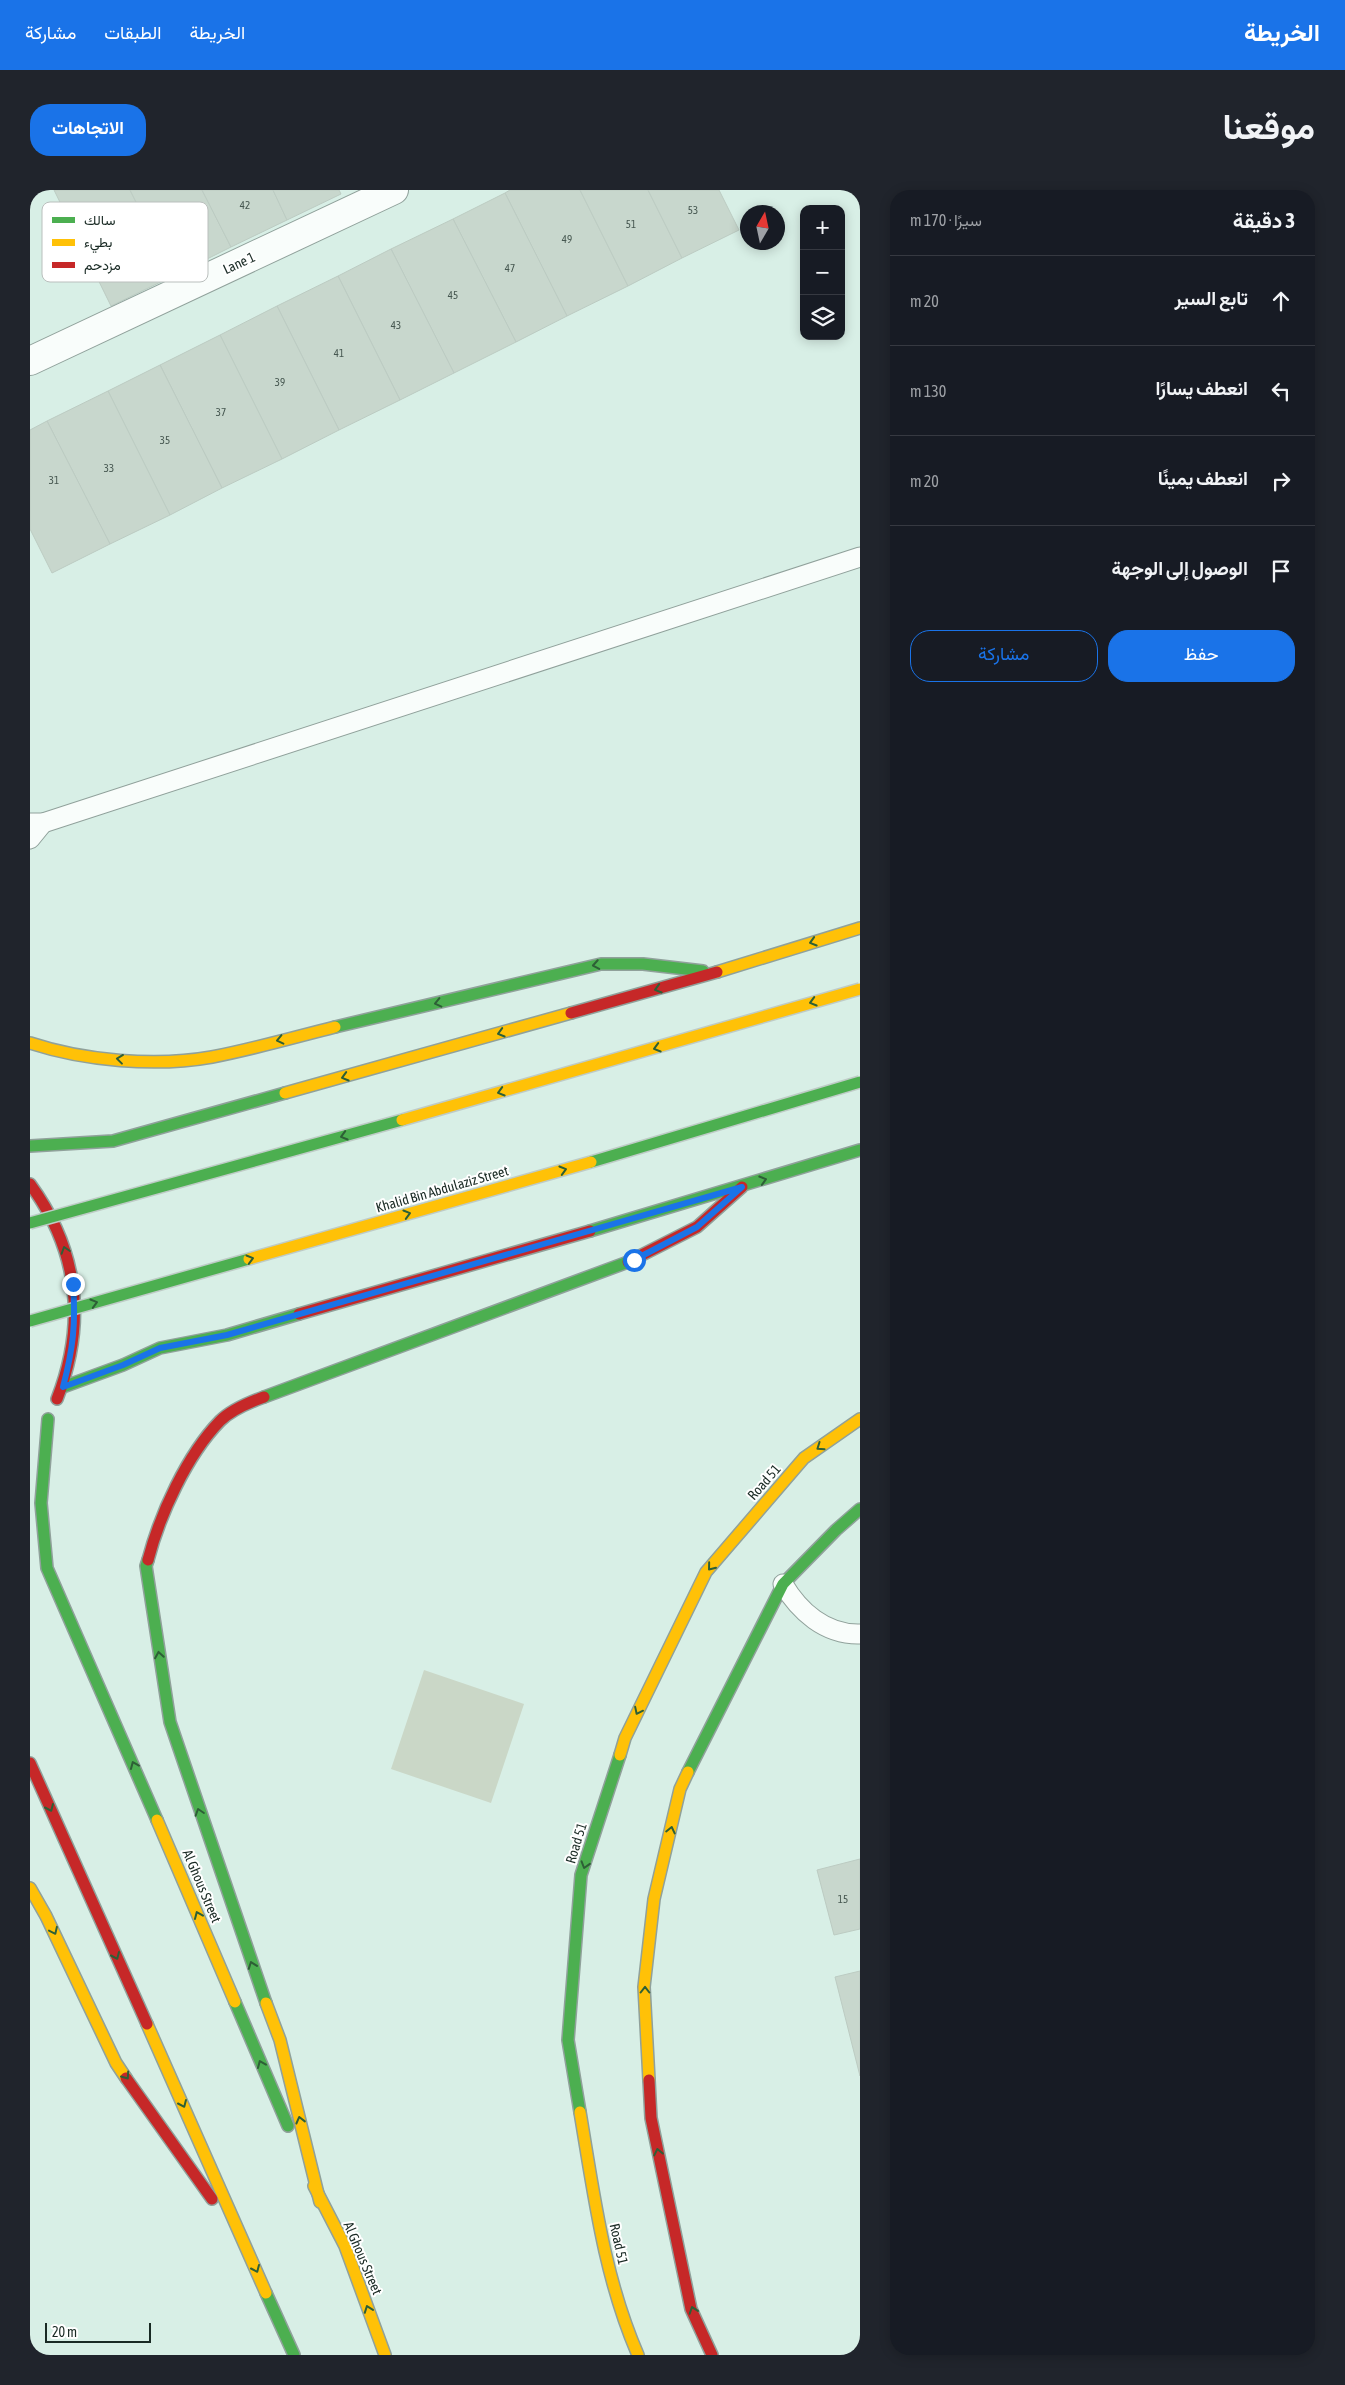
<!DOCTYPE html>
<html lang="ar">
<head>
<meta charset="utf-8">
<style>
	:root { --surface:#171b24; --page:#20242c; --text:#f1f3f6; --muted:#9ea1a6; --line:#363941; --accent:#1a73e8 }
	body { margin:0; font-family:"Asap Condensed",Vazirmatn,sans-serif; background:var(--page); color:var(--text); direction:rtl }
	.controls { position:absolute; right:15px; top:15px; display:grid; overflow:hidden; border-radius:10px; box-shadow:0 2px 12px #0003 }
	.controls button { width:45px; height:45px; display:grid; place-items:center; padding:0; border:0; border-bottom:1px solid var(--line); background:var(--surface); color:var(--text); font:25px sans-serif }
	.compass { position:absolute; left:710px; top:15px; width:45px; height:45px; border-radius:50%; background:var(--surface); box-shadow:0 2px 12px #0003; rotate:9deg }
	.scale { position:absolute; left:15px; bottom:12px; width:106px; box-sizing:border-box; padding-left:5px; border:2px solid #192a24; border-top:0; font-size:14px; line-height:18px; white-space:nowrap; color:#192a24; -webkit-text-stroke:4px #fff; paint-order:stroke }
	.stop { position:absolute; width:15px; height:15px; margin:-11px; border:4px solid #1a73e8; border-radius:50%; background:#fff }
	.stop.end { background:#1a73e8; border-color:#fff; box-shadow:0 1px 5px #0008 }
	.list { margin:0; padding:0; list-style:none }
	h2 { display:flex; justify-content:space-between; align-items:center; height:65px; margin:0; padding:0 20px; font-size:21px }
	h2 small { font-size:16px; font-weight:400; color:var(--muted) }
	.list li { display:grid; grid-template-columns:32px 1fr auto; gap:15px; align-items:center; box-sizing:border-box; height:90px; padding:0 20px; border-top:1px solid var(--line) }
	.list b { display:block; font-size:19px; white-space:nowrap }
	.list em { font-size:16px; font-style:normal; color:var(--muted) }
	.actions { display:flex; gap:10px; padding:15px 20px }
	.actions a { flex:1; padding:11px 0; border:1px solid var(--accent); border-radius:20px; text-align:center; font-size:18px; color:var(--accent) }
	.actions .main { background:var(--accent); color:#fff }
	.icon { flex:none; width:28px; height:28px; fill:none; stroke:currentColor; stroke-width:2; stroke-linecap:round; stroke-linejoin:round }
	.map { position:relative; flex:none; width:830px; height:2165px; overflow:hidden; direction:ltr; border-radius:20px }
	header { display:flex; align-items:center; gap:30px; box-sizing:border-box; height:70px; padding:0 25px; background:var(--accent); color:#fff }
	header strong { font-size:24px }
	nav { display:flex; gap:28px; margin-inline-start:auto; font-size:18px }
	.intro { display:flex; align-items:center; justify-content:space-between; box-sizing:border-box; height:120px; padding:0 30px }
	h1 { margin:0; font-size:35px }
	.button { padding:12px 22px; border-radius:20px; background:var(--accent); color:#fff; font-size:18px; font-weight:700 }
	main { display:flex; gap:30px; padding:0 30px }
	aside { flex:1; background:var(--surface); border-radius:20px; box-shadow:0 2px 12px #0003 }
	.map>svg:first-child { display:block }
	.green { fill:#cad7c7 }
	.building { fill:#c8d7cd; stroke:#bccbc2 }
	.lines { fill:none; stroke-linecap:round; stroke-linejoin:round }
	.lane-casing { stroke:#90a19b; stroke-width:21 }
	.street-casing { stroke:#90a19b; stroke-width:30 }
	.fast-casing { stroke:#90a19b; stroke-width:14 }
	.slow-casing { stroke:#90a19b; stroke-width:14 }
	.jam-casing { stroke:#90a19b; stroke-width:14 }
	.lane { stroke:#f9fdfb; stroke-width:19 }
	.street { stroke:#f9fdfb; stroke-width:28 }
	.fast { stroke:#4caf50; stroke-width:11 }
	.slow { stroke:#ffc107; stroke-width:11 }
	.jam { stroke:#c62828; stroke-width:11 }
	.fast-bridge-casing { stroke:#becbc6; stroke-width:14; stroke-linecap:butt }
	.slow-bridge-casing { stroke:#becbc6; stroke-width:14; stroke-linecap:butt }
	.fast-bridge { stroke:#4caf50; stroke-width:11 }
	.slow-bridge { stroke:#ffc107; stroke-width:11 }
	.oneway { stroke:#2d5f36 }
	.route { stroke:#1a73e8; stroke-width:6 }
	.labels { text-anchor:middle; dominant-baseline:central; stroke-width:4; stroke-linejoin:round; paint-order:stroke }
	.number-label { font-size:11px; fill:#465750 }
	.street-label { font-size:14px; fill:#192a24; stroke:#fff }
	.key { fill:#fff; stroke:#babfbd; stroke-width:1 }
	.key-label { font-size:14px; fill:#192a24 }
</style>
</head>
<body>
<header>
<strong>الخريطة</strong>
<nav><a>الخريطة</a><a>الطبقات</a><a>مشاركة</a></nav>
</header>
<div class="intro"><h1>موقعنا</h1><a class="button">الاتجاهات</a></div>
<main>
<aside>
<h2>3 دقيقة<small>سيرًا · 170 m</small></h2>
<ul class="list">
<li><svg class="icon" aria-label="ahead" viewBox="0 0 24 24"><path d="M12 20V5M6 11l6-6 6 6"/></svg><div><b>تابع السير</b></div><em>20 m</em></li>
<li><svg class="icon" aria-label="left" viewBox="0 0 24 24"><path d="M17 20v-9H6M10 6l-5 5 5 5"/></svg><div><b>انعطف يسارًا</b></div><em>130 m</em></li>
<li><svg class="icon" aria-label="right" viewBox="0 0 24 24"><path d="M7 20v-9h11M14 6l5 5-5 5"/></svg><div><b>انعطف يمينًا</b></div><em>20 m</em></li>
<li><svg class="icon" aria-label="arrive" viewBox="0 0 24 24"><path d="M6 21V4h12l-3 4 3 4H6"/></svg><div><b>الوصول إلى الوجهة</b></div></li>
</ul>
<div class="actions"><a class="main">حفظ</a><a>مشاركة</a></div>
</aside>
<div class="map">
<svg width="830" height="2165" viewBox="0 0 830 2165">
	<rect width="100%" height="100%" fill="#d8efe6"/>
	<polygon class="green" points="394,1480 494,1514 461,1613 361,1579"/>
	<g class="building">
		<polygon points="24,0 100,0 143,86 81,116"/>
		<polygon points="100,0 172,0 201,57 143,86"/>
		<polygon points="172,0 243,0 257,30 201,57"/>
		<polygon points="243,0 309,0 311,4 257,30"/>
		<polygon points="480,0 550,0 598,96 537,126 475,3"/>
		<polygon points="550,0 618,0 652,68 598,96"/>
		<polygon points="618,0 689,0 709,40 652,68"/>
		<polygon points="475,3 537,126 486,152 423,29"/>
		<polygon points="423,29 486,152 424,183 361,59"/>
		<polygon points="361,59 424,183 370,210 308,86"/>
		<polygon points="308,86 370,210 309,240 247,116"/>
		<polygon points="247,116 309,240 252,269 190,145"/>
		<polygon points="190,145 252,269 192,298 130,175"/>
		<polygon points="130,175 192,298 140,325 78,201"/>
		<polygon points="78,201 140,325 80,354 17,231"/>
		<polygon points="17,231 80,354 22,383 0,339 0,240"/>
		<polygon points="830,1669 830,1739 804,1745 787,1680"/>
		<polygon points="830,1781 830,1886 805,1787"/>
	</g>
	<g class="lines">
		<defs>
			<g id="lane">
				<polyline points="0,633 13,633 830,367"/>
				<polyline points="0,649 13,633"/>
				<path d="M753,1394C769,1421 795,1445 830,1444"/>
			</g>
			<polyline id="street" points="0,171 364,0"/>
			<g id="fast">
				<polyline points="305,837 571,774 613,774 673,781"/>
				<polyline points="0,956 83,951 255,903"/>
				<polyline points="560,1041 830,960"/>
				<polyline points="33,1197 93,1175 130,1158 197,1145 269,1124"/>
				<polyline points="234,1207 598,1072"/>
				<polyline points="18,1229 11,1313 17,1378 127,1630"/>
				<polyline points="118,1370 116,1376 140,1532 236,1813"/>
				<polyline points="658,1582 753,1394 806,1340 830,1319"/>
				<polyline points="205,1812 258,1936"/>
				<polyline points="550,1922 538,1850 551,1685 590,1565"/>
				<polyline points="236,2103 264,2165"/>
			</g>
			<g id="slow">
				<polyline points="687,782 830,738"/>
				<path d="M0,853C54,871 126,877 182,867C224,859 265,847 305,837"/>
				<polyline points="255,903 541,823"/>
				<polyline points="590,1565 595,1548 676,1382 774,1268 830,1229"/>
				<polyline points="127,1630 205,1812"/>
				<polyline points="0,1698 16,1726 86,1873 96,1888"/>
				<polyline points="236,1813 250,1850 290,2012"/>
				<polyline points="117,1834 236,2103"/>
				<polyline points="619,1890 614,1797 624,1709 650,1599 658,1582"/>
				<path d="M550,1922C564,2005 574,2087 608,2165"/>
				<polyline points="284,1996 315,2056 355,2165"/>
			</g>
			<g id="jam">
				<polyline points="541,823 687,782"/>
				<path d="M0,994C49,1061 57,1132 27,1209"/>
				<polyline points="598,1072 667,1037 712,997"/>
				<polyline points="269,1124 560,1041"/>
				<path d="M118,1370C130,1324 157,1265 190,1231C201,1220 220,1212 234,1207"/>
				<polyline points="0,1573 117,1834"/>
				<polyline points="96,1888 182,2009"/>
				<polyline points="619,1890 621,1928 661,2119 682,2165"/>
			</g>
		</defs>
		<use href="#lane" class="lane-casing"/>
		<use href="#street" class="street-casing"/>
		<use href="#fast" class="fast-casing"/>
		<use href="#slow" class="slow-casing"/>
		<use href="#jam" class="jam-casing"/>
		<use href="#lane" class="lane"/>
		<use href="#street" class="street"/>
		<use href="#fast" class="fast"/>
		<use href="#slow" class="slow"/>
		<use href="#jam" class="jam"/>
		<defs>
			<g id="fast-bridge">
				<polyline points="561,972 830,892"/>
				<polyline points="0,1033 372,930"/>
				<polyline points="0,1131 219,1069"/>
			</g>
			<g id="slow-bridge">
				<polyline points="372,930 830,799"/>
				<polyline points="219,1069 561,972"/>
			</g>
		</defs>
		<use href="#fast-bridge" class="fast-bridge-casing"/>
		<use href="#slow-bridge" class="slow-bridge-casing"/>
		<use href="#fast-bridge" class="fast-bridge"/>
		<use href="#slow-bridge" class="slow-bridge"/>
	</g>
	<defs><path id="oneway-chevron" d="M-2-3.5L2.5 0L-2 3.5" fill="none" stroke-width="1.6" stroke-linecap="round" stroke-linejoin="round" transform="scale(1.25)"/></defs>
	<g class="oneway">
		<use href="#oneway-chevron" transform="translate(783 752) rotate(163)"/>
		<use href="#oneway-chevron" transform="translate(566 775) rotate(170)"/>
		<use href="#oneway-chevron" transform="translate(628 799) rotate(164)"/>
		<use href="#oneway-chevron" transform="translate(783 812) rotate(164)"/>
		<use href="#oneway-chevron" transform="translate(408 813) rotate(167)"/>
		<use href="#oneway-chevron" transform="translate(471 843) rotate(164)"/>
		<use href="#oneway-chevron" transform="translate(250 850) rotate(167)"/>
		<use href="#oneway-chevron" transform="translate(627 858) rotate(164)"/>
		<use href="#oneway-chevron" transform="translate(90 869) rotate(-173)"/>
		<use href="#oneway-chevron" transform="translate(315 887) rotate(164)"/>
		<use href="#oneway-chevron" transform="translate(471 902) rotate(164)"/>
		<use href="#oneway-chevron" transform="translate(314 946) rotate(164)"/>
		<use href="#oneway-chevron" transform="translate(533 980) rotate(-16)"/>
		<use href="#oneway-chevron" transform="translate(733 990) rotate(-17)"/>
		<use href="#oneway-chevron" transform="translate(377 1024) rotate(-16)"/>
		<use href="#oneway-chevron" transform="translate(35 1060) rotate(-108)"/>
		<use href="#oneway-chevron" transform="translate(220 1069) rotate(-16)"/>
		<use href="#oneway-chevron" transform="translate(64 1113) rotate(-16)"/>
		<use href="#oneway-chevron" transform="translate(790 1257) rotate(145)"/>
		<use href="#oneway-chevron" transform="translate(681 1377) rotate(129)"/>
		<use href="#oneway-chevron" transform="translate(129 1465) rotate(-99)"/>
		<use href="#oneway-chevron" transform="translate(608 1521) rotate(116)"/>
		<use href="#oneway-chevron" transform="translate(104 1575) rotate(-113)"/>
		<use href="#oneway-chevron" transform="translate(20 1618) rotate(66)"/>
		<use href="#oneway-chevron" transform="translate(169 1622) rotate(-108)"/>
		<use href="#oneway-chevron" transform="translate(641 1640) rotate(-77)"/>
		<use href="#oneway-chevron" transform="translate(555 1675) rotate(107)"/>
		<use href="#oneway-chevron" transform="translate(168 1725) rotate(-113)"/>
		<use href="#oneway-chevron" transform="translate(24 1741) rotate(65)"/>
		<use href="#oneway-chevron" transform="translate(86 1766) rotate(66)"/>
		<use href="#oneway-chevron" transform="translate(222 1775) rotate(-110)"/>
		<use href="#oneway-chevron" transform="translate(615 1800) rotate(-90)"/>
		<use href="#oneway-chevron" transform="translate(231 1874) rotate(-113)"/>
		<use href="#oneway-chevron" transform="translate(96 1886) rotate(55)"/>
		<use href="#oneway-chevron" transform="translate(153 1914) rotate(66)"/>
		<use href="#oneway-chevron" transform="translate(270 1930) rotate(-104)"/>
		<use href="#oneway-chevron" transform="translate(628 1962) rotate(-102)"/>
		<use href="#oneway-chevron" transform="translate(226 2079) rotate(66)"/>
		<use href="#oneway-chevron" transform="translate(338 2119) rotate(-110)"/>
		<use href="#oneway-chevron" transform="translate(663 2120) rotate(-109)"/>
	</g>
	<g class="lines">
		<path class="route" d="M43,1094C46,1134 43,1159 33,1197L93,1175L130,1158L197,1145L712,997L667,1037L604,1070"/>
	</g>
	<g class="labels">
		<g class="number-label">
			<text x="215" y="15">42</text>
			<text x="663" y="20">53</text>
			<text x="601" y="34">51</text>
			<text x="537" y="49">49</text>
			<text x="480" y="78">47</text>
			<text x="423" y="105">45</text>
			<text x="366" y="135">43</text>
			<text x="309" y="163">41</text>
			<text x="250" y="192">39</text>
			<text x="191" y="222">37</text>
			<text x="135" y="250">35</text>
			<text x="79" y="278">33</text>
			<text x="24" y="290">31</text>
			<text x="813" y="1709">15</text>
		</g>
		<g class="street-label">
			<text transform="translate(209 73) rotate(-25)">Lane 1</text>
			<text transform="translate(412 999) rotate(-16)">Khalid Bin Abdulaziz Street</text>
			<text transform="translate(734 1292) rotate(-49)">Road 51</text>
			<text transform="translate(546 1653) rotate(-73)">Road 51</text>
			<text transform="translate(172 1696) rotate(67)">Al Ghous Street</text>
			<text transform="translate(589 2054) rotate(77)">Road 51</text>
			<text transform="translate(333 2068) rotate(67)">Al Ghous Street</text>
		</g>
	</g>
	<rect x="12" y="12" width="166" height="80" rx="8" class="key"/>
	<rect x="22" y="27" width="23" height="6" fill="#4caf50"/>
	<rect x="22" y="49" width="23" height="7" fill="#ffc107"/>
	<rect x="22" y="72" width="23" height="6" fill="#c62828"/>
	<g class="key-label">
		<text x="54" y="35">سالك</text>
		<text x="54" y="57">بطيء</text>
		<text x="54" y="80">مزدحم</text>
	</g>
</svg>
<div class="controls">
<button>+</button>
<button>−</button>
<button><svg class="icon" aria-label="layers" viewBox="0 0 24 24"><path d="M12 4l9 5-9 5-9-5zM3 14l9 5 9-5"/></svg></button>
</div>
<svg class="compass" viewBox="-18 -18 36 36"><path d="M0-13l5 13h-10z" fill="#e53935"/><path d="M0 13l5-13h-10z" fill="#9ea1a6"/></svg>
<div class="scale">20 m</div>
<div class="stop" style="left:604px;top:1070px"></div>
<div class="stop end" style="left:43px;top:1094px"></div>
</div>
</main>
</body>
</html>
